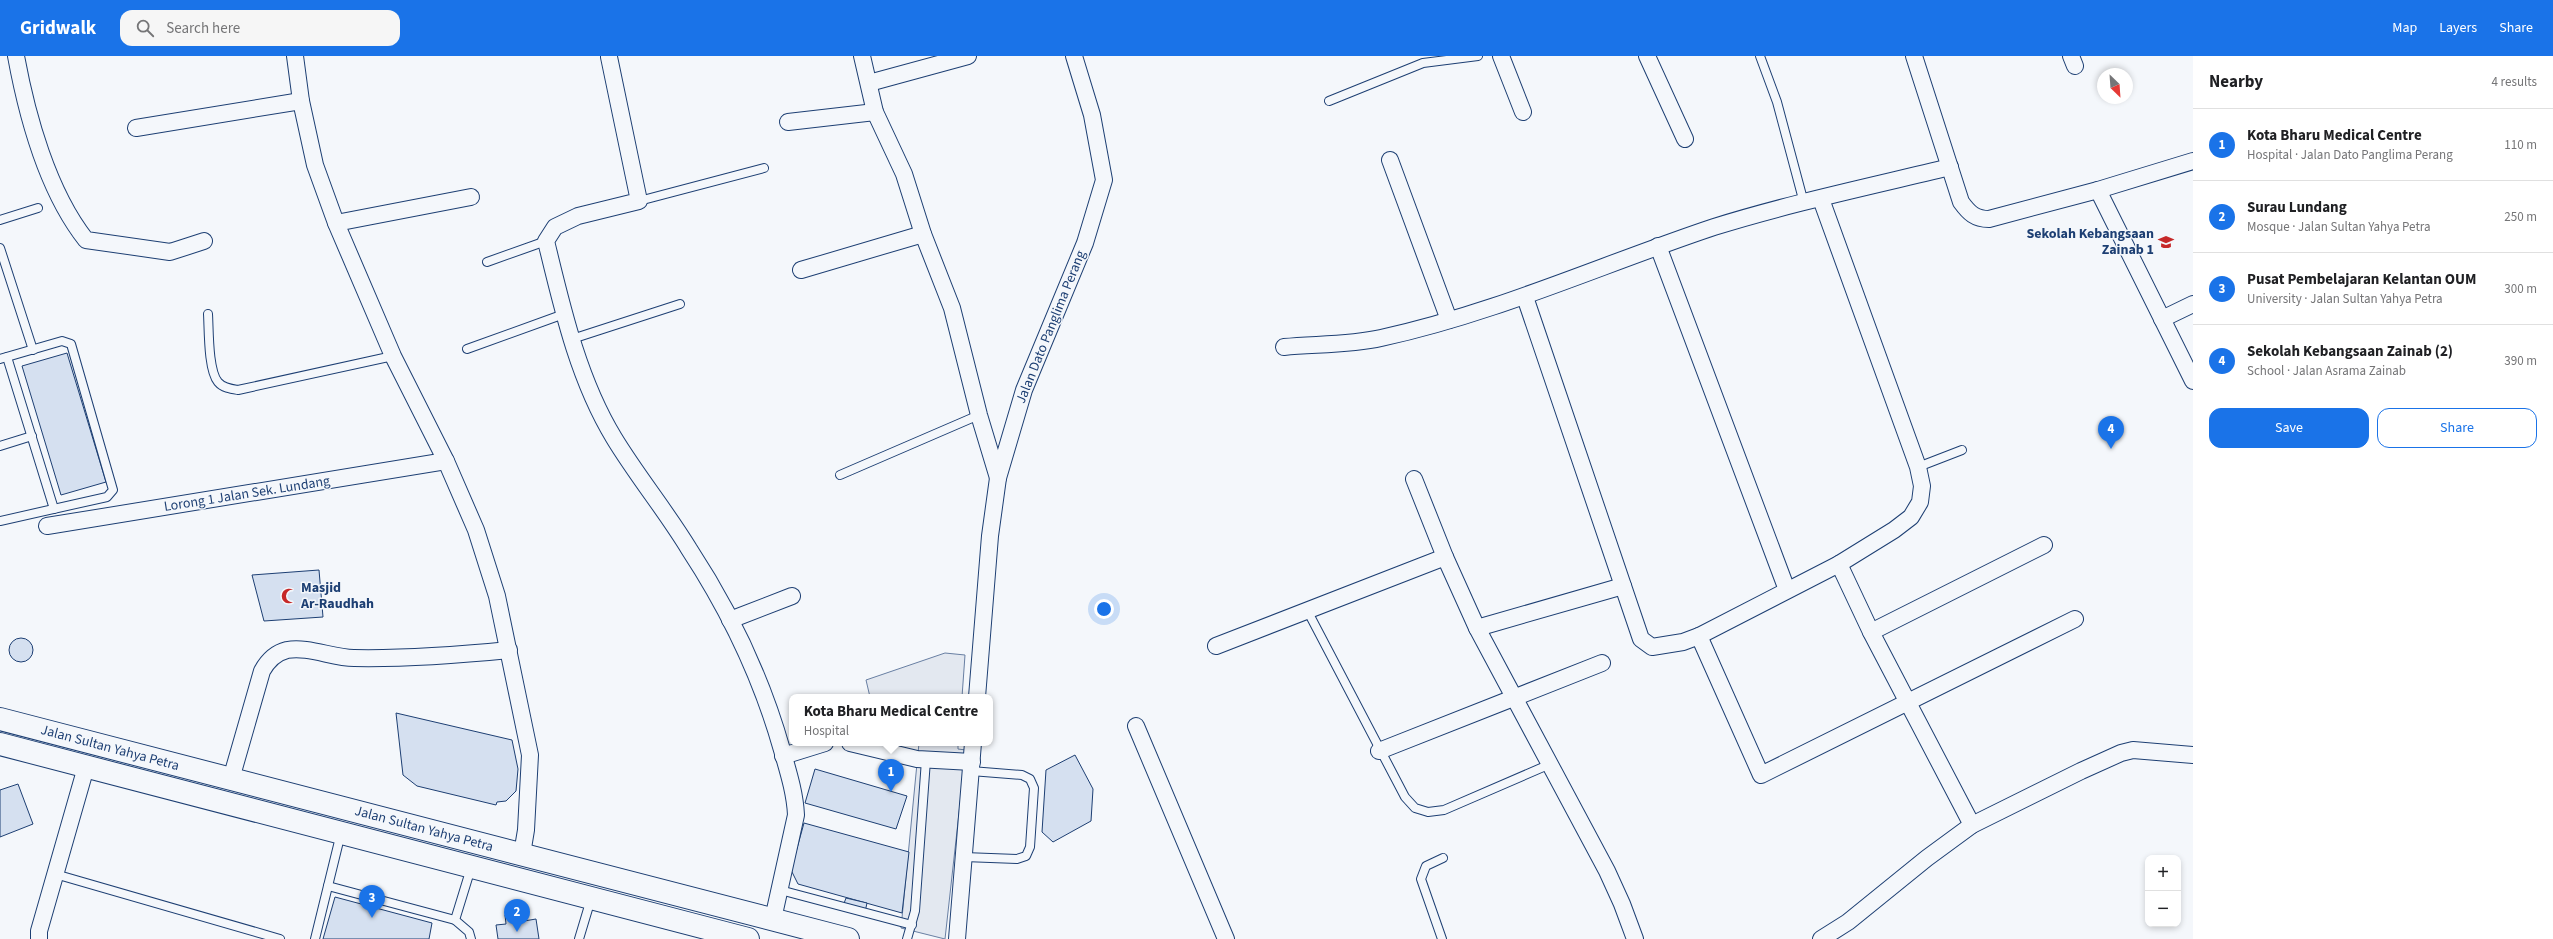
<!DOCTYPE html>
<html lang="en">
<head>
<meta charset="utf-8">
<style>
	:root { --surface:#fff; --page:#f6f6f6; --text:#202124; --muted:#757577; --line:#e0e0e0; --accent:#1a73e8 }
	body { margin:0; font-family:"Source Sans 3",sans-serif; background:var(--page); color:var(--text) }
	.controls { position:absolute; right:12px; bottom:12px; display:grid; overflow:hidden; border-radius:8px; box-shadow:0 2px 6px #0003 }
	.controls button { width:36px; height:36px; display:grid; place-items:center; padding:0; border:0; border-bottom:1px solid var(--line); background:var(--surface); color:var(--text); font:20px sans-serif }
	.compass { position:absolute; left:2097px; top:12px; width:36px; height:36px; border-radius:50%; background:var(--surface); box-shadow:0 2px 6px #0003; rotate:155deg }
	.you { position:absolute; left:1104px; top:553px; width:14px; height:14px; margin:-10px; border:3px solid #fff; border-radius:50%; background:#1a73e8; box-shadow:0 0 0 6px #1a73e833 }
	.badge { display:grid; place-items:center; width:26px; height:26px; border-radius:50%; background:var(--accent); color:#fff; font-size:13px; font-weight:700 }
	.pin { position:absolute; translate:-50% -33px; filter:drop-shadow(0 1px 2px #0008) }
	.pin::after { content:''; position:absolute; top:21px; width:14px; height:12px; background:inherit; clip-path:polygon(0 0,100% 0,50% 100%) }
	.popup { position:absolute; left:789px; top:638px; width:204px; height:52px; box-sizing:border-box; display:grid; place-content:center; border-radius:8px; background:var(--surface); filter:drop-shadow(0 1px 3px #0005); font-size:13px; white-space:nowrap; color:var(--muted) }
	.popup b { font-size:15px; color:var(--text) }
	.popup::after { content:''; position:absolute; left:50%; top:100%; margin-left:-8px; border:8px solid transparent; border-top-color:var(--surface) }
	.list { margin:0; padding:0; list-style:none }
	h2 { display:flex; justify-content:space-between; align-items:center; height:52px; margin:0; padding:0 16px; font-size:17px }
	h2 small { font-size:13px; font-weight:400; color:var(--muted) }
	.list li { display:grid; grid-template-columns:26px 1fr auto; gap:12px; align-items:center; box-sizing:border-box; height:72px; padding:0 16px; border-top:1px solid var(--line) }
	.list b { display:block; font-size:15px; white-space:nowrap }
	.list p { margin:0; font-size:13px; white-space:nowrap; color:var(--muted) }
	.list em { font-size:13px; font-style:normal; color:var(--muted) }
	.actions { display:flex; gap:8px; padding:12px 16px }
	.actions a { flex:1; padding:9px 0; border:1px solid var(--accent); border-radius:12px; text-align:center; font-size:14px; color:var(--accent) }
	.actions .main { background:var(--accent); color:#fff }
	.icon { flex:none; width:22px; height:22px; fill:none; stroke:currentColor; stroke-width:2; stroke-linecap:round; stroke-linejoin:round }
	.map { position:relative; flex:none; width:2193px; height:883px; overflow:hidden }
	header { display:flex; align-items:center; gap:24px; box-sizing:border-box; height:56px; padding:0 20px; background:var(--accent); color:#fff }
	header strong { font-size:19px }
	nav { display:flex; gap:22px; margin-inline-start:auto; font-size:14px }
	.search { width:280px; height:36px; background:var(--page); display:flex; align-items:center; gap:10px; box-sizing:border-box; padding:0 14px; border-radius:12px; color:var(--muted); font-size:15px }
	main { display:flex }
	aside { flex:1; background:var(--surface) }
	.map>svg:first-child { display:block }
	.parking { fill:#e3e8f0; stroke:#687fa3 }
	.building { fill:#d5e0f0; stroke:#1d3f73 }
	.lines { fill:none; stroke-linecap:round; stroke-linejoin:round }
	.lane-casing { stroke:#1d3f73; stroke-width:10 }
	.street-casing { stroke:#1d3f73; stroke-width:18 }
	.highway-casing { stroke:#1d3f73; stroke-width:24 }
	.lane { stroke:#f4f7fb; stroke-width:8 }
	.street { stroke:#f4f7fb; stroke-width:16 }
	.highway { stroke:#f4f7fb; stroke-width:22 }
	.labels { text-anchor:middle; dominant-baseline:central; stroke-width:3; stroke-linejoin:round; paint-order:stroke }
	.poi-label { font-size:14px; font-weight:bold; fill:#1d3f73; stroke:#f4f7fb; text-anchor:end }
	.street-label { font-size:14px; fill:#1d3f73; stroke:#f4f7fb }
</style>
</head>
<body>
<header>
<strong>Gridwalk</strong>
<div class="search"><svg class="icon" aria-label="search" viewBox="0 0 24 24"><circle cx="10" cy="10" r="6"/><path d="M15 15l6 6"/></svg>Search here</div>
<nav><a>Map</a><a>Layers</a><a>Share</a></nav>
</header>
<main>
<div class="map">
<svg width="2193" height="883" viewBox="0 0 2193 883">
	<rect width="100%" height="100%" fill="#f4f7fb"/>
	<g class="parking">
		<polygon points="945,597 965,599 962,641 870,641 866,624"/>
		<polygon points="919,687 958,687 958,693 966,694 945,883 901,872"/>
	</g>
	<g class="building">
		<polygon points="67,297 106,426 61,439 22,310"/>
		<polygon points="319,514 323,561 264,565 252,519"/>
		<circle cx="21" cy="594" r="12"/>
		<polygon points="396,657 512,684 518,713 516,735 506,745 497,746 496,749 417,730 403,719"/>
		<polygon points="1075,699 1093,733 1091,765 1053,786 1042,776 1046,714"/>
		<polygon points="815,713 907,740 896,773 805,747"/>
		<polygon points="18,728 33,768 0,781 0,734"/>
		<polygon points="804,767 909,796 902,857 798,828 791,814"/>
		<polygon points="335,841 432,867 429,883 323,883"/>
		<polygon points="846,842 867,847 865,856 843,850"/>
		<polygon points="517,857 518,866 536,863 539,883 498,883 496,869 506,868 505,859"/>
	</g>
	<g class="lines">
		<defs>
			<g id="lane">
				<polyline points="1760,0 1777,46 1804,147"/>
				<polyline points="1329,45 1423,7 1478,0"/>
				<polyline points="639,145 764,112"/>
				<polyline points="0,164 38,152"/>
				<polyline points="0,192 33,294"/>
				<polyline points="487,206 546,185"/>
				<path d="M208,258C209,274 208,314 218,326C223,332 231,333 238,334L393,300"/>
				<polyline points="572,283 680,248"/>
				<polyline points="467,293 564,258"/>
				<polyline points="7,301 54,453"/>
				<polyline points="0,303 62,285 71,288 113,434 107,441 0,465"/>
				<polyline points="0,390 32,380"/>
				<polyline points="1918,411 1962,394"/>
				<polyline points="840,419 979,359"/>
				<polyline points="1307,554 1405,741 1415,752 1428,756 1444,754 1548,709"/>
				<polyline points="964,801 1017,803 1026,800 1030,791 1034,732 1030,723 1022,719 971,715"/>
				<polyline points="471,812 455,864 469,876 471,883"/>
				<polyline points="55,818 280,883"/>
				<polyline points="328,830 455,864"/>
				<polyline points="780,834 912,869"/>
				<polyline points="315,883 341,777"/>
				<polyline points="579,883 591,843"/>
				<polyline points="907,883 915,855 926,704"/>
				<polyline points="1442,883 1421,823 1426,810 1443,802"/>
			</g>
			<g id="street">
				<path d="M16,0C27,60 48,136 86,184L170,196L204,185"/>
				<polyline points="295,0 301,45 315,109 336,167 393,300 446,405 476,474 497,540 530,699 526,774 522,798"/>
				<polyline points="862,0 875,56 904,118 923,178 952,252 979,359 998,422"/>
				<polyline points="1501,0 1523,56"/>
				<polyline points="1647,0 1685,83"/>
				<path d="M1914,0L1961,146C1969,157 1975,163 1989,163L2098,134L2193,105"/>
				<polyline points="2071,0 2075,10"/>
				<path d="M609,1L639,145L578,160L555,171L546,185C562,251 578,323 614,382C637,420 666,455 689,493C729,554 762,623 782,694C788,715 795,737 796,759L773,863"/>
				<polyline points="869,27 968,0"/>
				<polyline points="788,66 875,56"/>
				<polyline points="136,72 301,45"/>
				<polyline points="1390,104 1449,264"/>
				<polyline points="2098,134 2193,325"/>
				<polyline points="336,167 471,141"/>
				<polyline points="1658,190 1787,534"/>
				<polyline points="801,214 923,178"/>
				<polyline points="1525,241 1641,583 1652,591 1683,586 1699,580 1839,508 1894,474 1911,461 1920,446 1922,430 1918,411 1821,143"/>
				<polyline points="2162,263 2193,248"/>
				<path d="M1284,291C1316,288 1350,289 1381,282C1496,257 1603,208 1714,171C1791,147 1872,130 1950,111"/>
				<polyline points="1414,423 1445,501 1477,572 1607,815 1622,848 1635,883"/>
				<polyline points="47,470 446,405"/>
				<polyline points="1839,508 1871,576 1972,769"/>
				<polyline points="730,564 792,540"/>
				<polyline points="1477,572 1623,530"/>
				<polyline points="1871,576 2044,489"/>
				<polyline points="1699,580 1761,719 2075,563"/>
				<polyline points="1216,590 1445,501"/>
				<polyline points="977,641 990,480 998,422 1024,334 1085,187 1104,124 1092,59 1074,0"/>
				<polyline points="1136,670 1226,883"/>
				<polyline points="850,687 917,703 972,706"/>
				<polyline points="1379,695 1602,607"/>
				<polyline points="783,700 825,687"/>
				<path d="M231,723L262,615C268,604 275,597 287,594C308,590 333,602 354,602C406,603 458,599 509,594"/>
				<polyline points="39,883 39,875 86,711"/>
				<polyline points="957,883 973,687"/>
				<polyline points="1821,883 1848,866 1927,802 1972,769 2081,715 2121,697 2133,694 2193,699"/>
			</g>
			<g id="highway">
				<polyline points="0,663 848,883"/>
				<polyline points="0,688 748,883"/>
			</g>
		</defs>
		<use href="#lane" class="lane-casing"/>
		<use href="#street" class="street-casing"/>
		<use href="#highway" class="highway-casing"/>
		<use href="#lane" class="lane"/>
		<use href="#street" class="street"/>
		<use href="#highway" class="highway"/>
	</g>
	<defs>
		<symbol id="school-bare" viewBox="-9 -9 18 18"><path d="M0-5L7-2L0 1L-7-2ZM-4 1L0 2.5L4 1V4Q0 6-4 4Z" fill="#c62828" stroke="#f4f7fb" stroke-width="2.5" paint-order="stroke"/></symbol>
		<symbol id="mosque-bare" viewBox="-9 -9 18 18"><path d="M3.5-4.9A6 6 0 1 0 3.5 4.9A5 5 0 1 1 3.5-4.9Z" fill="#c62828" stroke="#f4f7fb" stroke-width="2.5" paint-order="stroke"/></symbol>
	</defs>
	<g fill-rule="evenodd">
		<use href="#school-bare" x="2155" y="175" width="22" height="22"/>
		<use href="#mosque-bare" x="278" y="529" width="22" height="22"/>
	</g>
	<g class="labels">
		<g class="poi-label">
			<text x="2154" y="178">Sekolah Kebangsaan<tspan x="2154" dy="16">Zainab 1</tspan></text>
			<text x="301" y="532" text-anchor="start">Masjid<tspan x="301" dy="16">Ar-Raudhah</tspan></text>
		</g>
		<g class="street-label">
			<text transform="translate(1051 271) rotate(-68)">Jalan Dato Panglima Perang</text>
			<text transform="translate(247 438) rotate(-9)">Lorong 1 Jalan Sek. Lundang</text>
			<text transform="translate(110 692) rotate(15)">Jalan Sultan Yahya Petra</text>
			<text transform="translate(424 773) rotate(15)">Jalan Sultan Yahya Petra</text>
		</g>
	</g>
</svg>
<div class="controls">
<button>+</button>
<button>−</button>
</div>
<svg class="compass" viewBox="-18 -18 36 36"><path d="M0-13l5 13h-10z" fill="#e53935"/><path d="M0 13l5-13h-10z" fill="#757577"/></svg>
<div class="you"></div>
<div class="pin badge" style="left:891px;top:736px">1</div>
<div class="popup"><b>Kota Bharu Medical Centre</b>Hospital</div>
<div class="pin badge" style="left:517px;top:876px">2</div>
<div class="pin badge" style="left:372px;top:862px">3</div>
<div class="pin badge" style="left:2111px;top:393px">4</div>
</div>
<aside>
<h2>Nearby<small>4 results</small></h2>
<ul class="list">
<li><span class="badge">1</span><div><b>Kota Bharu Medical Centre</b><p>Hospital · Jalan Dato Panglima Perang</p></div><em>110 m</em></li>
<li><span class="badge">2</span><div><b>Surau Lundang</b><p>Mosque · Jalan Sultan Yahya Petra</p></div><em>250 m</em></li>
<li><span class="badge">3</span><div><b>Pusat Pembelajaran Kelantan OUM</b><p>University · Jalan Sultan Yahya Petra</p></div><em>300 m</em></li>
<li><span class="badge">4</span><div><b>Sekolah Kebangsaan Zainab (2)</b><p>School · Jalan Asrama Zainab</p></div><em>390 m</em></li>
</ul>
<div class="actions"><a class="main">Save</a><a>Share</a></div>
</aside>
</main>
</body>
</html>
